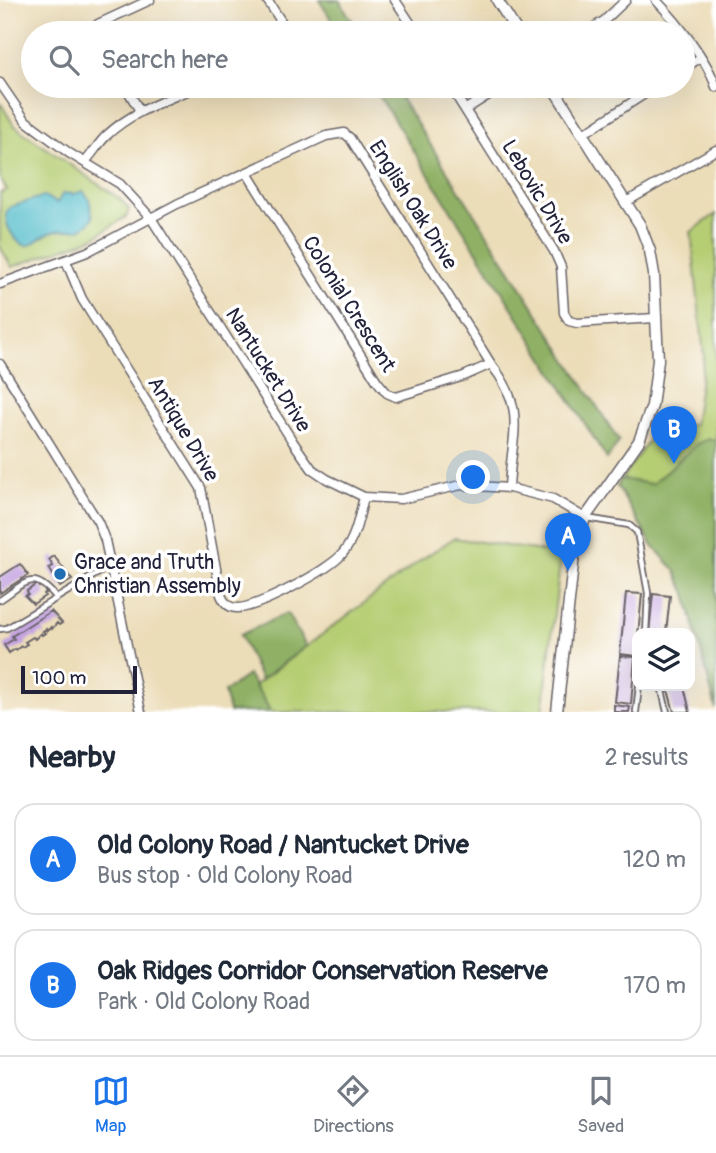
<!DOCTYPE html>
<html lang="en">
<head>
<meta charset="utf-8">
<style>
	:root { --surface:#fff; --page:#f6f6f7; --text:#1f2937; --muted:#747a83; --line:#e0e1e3; --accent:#1a73e8 }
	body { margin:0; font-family:Pangolin,sans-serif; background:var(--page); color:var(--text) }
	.controls { position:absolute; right:21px; bottom:21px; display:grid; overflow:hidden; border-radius:14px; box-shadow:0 7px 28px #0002 }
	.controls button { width:63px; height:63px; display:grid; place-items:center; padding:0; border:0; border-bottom:2px solid var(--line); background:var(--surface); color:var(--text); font:35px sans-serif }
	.scale { position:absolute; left:21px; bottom:18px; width:116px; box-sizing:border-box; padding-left:7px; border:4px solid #22223b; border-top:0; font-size:19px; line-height:24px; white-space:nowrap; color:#22223b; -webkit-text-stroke:5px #fff; paint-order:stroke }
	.you { position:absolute; left:474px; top:478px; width:24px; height:24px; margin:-18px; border:5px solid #fff; border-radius:50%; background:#1a73e8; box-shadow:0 0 0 10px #1a73e833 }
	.badge { display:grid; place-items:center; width:46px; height:46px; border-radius:50%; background:var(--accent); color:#fff; font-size:23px; font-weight:700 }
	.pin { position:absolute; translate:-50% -58px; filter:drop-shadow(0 2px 4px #0008) }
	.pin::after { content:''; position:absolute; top:37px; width:24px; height:21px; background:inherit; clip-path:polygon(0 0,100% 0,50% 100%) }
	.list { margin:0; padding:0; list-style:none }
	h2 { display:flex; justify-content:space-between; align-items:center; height:91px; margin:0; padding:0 28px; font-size:30px }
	h2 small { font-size:23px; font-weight:400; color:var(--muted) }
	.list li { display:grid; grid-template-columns:46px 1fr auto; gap:21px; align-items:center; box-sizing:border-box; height:112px; margin:0 14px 14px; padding:0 14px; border:2px solid var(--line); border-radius:21px }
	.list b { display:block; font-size:26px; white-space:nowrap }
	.list p { margin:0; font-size:23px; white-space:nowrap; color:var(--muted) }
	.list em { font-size:23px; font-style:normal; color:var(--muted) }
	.icon { flex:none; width:38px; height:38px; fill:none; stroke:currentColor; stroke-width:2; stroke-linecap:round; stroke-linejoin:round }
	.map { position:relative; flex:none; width:716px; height:712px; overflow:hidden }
	.search { position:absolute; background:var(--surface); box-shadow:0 7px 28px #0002; left:21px; right:21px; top:21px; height:77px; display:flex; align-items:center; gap:18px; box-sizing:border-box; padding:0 24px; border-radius:38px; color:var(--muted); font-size:26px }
	.sheet { height:343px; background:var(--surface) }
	nav { display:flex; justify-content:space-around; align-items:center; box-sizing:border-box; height:98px; border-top:2px solid var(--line); background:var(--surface); font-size:19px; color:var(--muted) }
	nav a { display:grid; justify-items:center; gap:4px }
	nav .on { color:var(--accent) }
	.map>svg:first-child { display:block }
	.green { fill:#b6ce73; stroke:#6c7857; stroke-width:2 }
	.forest { fill:#90b165; stroke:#596a50; stroke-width:2 }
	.water { fill:#4fbbc9; stroke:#386e82; stroke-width:2 }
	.building { fill:#c2a0e0 }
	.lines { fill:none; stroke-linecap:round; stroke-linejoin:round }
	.service-casing { stroke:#696367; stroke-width:8 }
	.minor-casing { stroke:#696367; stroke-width:11 }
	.tertiary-casing { stroke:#696367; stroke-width:13 }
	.service { stroke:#fff; stroke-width:4.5 }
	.minor { stroke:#fff; stroke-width:8 }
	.tertiary { stroke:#fff; stroke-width:10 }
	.poi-dot { fill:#1f6fb2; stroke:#fff; stroke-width:2.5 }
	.labels { text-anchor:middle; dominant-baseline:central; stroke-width:7; stroke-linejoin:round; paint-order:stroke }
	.street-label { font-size:21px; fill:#22223b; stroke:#fff }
	.poi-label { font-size:21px; fill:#22223b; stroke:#fff; text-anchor:start }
</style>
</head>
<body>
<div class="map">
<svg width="716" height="712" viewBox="0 0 716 712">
	<rect width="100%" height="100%" fill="#fff"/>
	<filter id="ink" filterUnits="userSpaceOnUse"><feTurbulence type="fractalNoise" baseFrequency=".0143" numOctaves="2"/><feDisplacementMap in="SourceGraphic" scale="14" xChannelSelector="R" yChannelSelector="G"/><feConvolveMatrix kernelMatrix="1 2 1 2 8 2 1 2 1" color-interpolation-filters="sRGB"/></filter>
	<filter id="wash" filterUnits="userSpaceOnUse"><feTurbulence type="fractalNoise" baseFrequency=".00686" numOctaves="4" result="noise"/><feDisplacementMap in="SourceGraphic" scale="28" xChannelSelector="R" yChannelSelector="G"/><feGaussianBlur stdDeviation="1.57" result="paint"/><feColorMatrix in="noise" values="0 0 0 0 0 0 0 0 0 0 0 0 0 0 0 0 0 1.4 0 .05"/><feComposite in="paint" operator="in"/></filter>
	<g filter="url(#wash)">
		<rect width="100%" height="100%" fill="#ecddb9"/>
		<g class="green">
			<polygon points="0,102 13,124 24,133 120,199 129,209 127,216 93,238 12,267 0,247 0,193 7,190 0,179"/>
			<polygon points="716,214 716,709 686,593 675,570 652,545 617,486 660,424 694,425 704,356 691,232"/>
			<polygon points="454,538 561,554 543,712 271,712 255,685 425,557"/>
		</g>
		<g class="forest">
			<polygon points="319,0 339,0 360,33 340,33"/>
			<polygon points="373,86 393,86 619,441 607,459"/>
			<polygon points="708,439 716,440 716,709 686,593 675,570 652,545 617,486 621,479 652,484 698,443"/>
			<polygon points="287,613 306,646 261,680 240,635"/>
			<polygon points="248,675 271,712 229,712 224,692"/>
		</g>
		<path class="water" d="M83,191L89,199L93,217C82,237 67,226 52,232C43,235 36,243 27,246C14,242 5,226 6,213L10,207L44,196L57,203L63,193L74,194Z"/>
		<g id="blocks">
			<g class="building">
				<polygon points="54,556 72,580 60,587 49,568 53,566 49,560"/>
				<polygon points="20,564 28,575 0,593 0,577"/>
				<polygon points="37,584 39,587 41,585 46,593 44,594 45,596 33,604 25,596 28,594 27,591"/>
				<polygon points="626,593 642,594 636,656 620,654"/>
				<polygon points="653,594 670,596 666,633 649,633"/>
				<polygon points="51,611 62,623 59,625 57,623 52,629 51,627 47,631 46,629 43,631 45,633 42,635 41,633 35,639 33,637 25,642 27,644 22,647 21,646 16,650 15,649 9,653 4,645 14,639 12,636"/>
				<polygon points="620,656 635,657 631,704 615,702"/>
				<polygon points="667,686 684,686 690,712 674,712"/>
				<polygon points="614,705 630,707 629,712 614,712"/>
			</g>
		</g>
	</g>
	<g filter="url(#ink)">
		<use href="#blocks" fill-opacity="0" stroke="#696367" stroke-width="2"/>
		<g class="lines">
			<defs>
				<g id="service">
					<polyline points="586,518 629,525 637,532 648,593 646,633"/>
					<path d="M0,600C26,583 32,569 56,597"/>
					<polyline points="0,629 7,628 110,566"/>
					<polyline points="661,686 667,712"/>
					<polyline points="636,712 639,686"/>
				</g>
				<g id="minor">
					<polyline points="267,0 289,33"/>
					<polyline points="395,0 417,33"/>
					<path d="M656,0C677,22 707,59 716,87"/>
					<polyline points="93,33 98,24 150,0"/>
					<polyline points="585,33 605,20 626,0"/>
					<polyline points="683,69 700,58"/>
					<polyline points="0,83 26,121 69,153 120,184 151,218 293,442 312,469 327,479 364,497 401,499 461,485 509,488 553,499 585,518"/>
					<polyline points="125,86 140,111"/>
					<polyline points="450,86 554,251 561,267 564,313 569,321 577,323 655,318"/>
					<polyline points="466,109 503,86"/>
					<polyline points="583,134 657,86"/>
					<path d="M85,162C93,153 98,144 106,136C132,111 167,100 199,86"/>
					<polyline points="247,173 377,381 387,393 396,397 464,376 491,364"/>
					<polyline points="626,202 716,150"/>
					<path d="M66,261L82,299L201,488L221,595C224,602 228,608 237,608C256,609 331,569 343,553C356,538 359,516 364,497"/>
					<path d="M0,284L87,252L177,204L326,136L344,133L350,138L491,364C528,410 511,435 509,488"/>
					<polyline points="0,364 98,522 105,540 141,712"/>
				</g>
				<g id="tertiary">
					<polyline points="497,0 518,33"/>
					<polyline points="552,86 640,225 650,251 654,274 658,360 652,406 639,441 585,518 574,555 557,712"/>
				</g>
			</defs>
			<use href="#service" class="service-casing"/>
			<use href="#minor" class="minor-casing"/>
			<use href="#tertiary" class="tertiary-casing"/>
			<use href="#service" class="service"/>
			<use href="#minor" class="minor"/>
			<use href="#tertiary" class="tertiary"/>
		</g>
	</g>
	<circle class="poi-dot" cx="60" cy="574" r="7"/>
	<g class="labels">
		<g class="street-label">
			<text transform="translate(537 192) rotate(59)">Lebovic Drive</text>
			<text transform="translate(413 205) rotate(58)">English Oak Drive</text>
			<text transform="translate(349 304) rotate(58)">Colonial Crescent</text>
			<text transform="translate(268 370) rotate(58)">Nantucket Drive</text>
			<text transform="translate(183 429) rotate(59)">Antique Drive</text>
		</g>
		<g class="poi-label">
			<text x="74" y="562">Grace and Truth<tspan x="74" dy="24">Christian Assembly</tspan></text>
		</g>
	</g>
</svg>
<div class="controls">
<button><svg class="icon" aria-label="layers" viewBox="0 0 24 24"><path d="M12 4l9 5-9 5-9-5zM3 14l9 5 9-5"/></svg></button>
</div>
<div class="scale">100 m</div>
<div class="you"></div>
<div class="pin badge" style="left:568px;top:571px">A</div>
<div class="pin badge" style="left:674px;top:464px">B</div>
<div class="search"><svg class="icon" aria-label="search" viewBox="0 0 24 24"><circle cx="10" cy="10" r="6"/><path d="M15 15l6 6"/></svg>Search here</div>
</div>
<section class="sheet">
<h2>Nearby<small>2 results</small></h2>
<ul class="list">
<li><span class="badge">A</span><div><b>Old Colony Road / Nantucket Drive</b><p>Bus stop · Old Colony Road</p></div><em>120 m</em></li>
<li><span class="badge">B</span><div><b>Oak Ridges Corridor Conservation Reserve</b><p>Park · Old Colony Road</p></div><em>170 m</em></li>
</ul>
</section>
<nav>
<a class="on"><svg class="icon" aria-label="map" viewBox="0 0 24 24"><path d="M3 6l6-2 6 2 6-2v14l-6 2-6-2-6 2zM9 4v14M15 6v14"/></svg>Map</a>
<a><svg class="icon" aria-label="directions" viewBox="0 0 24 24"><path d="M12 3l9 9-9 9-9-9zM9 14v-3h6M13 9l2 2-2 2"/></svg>Directions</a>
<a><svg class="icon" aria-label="saved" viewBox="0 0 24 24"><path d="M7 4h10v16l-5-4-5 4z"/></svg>Saved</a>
</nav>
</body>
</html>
